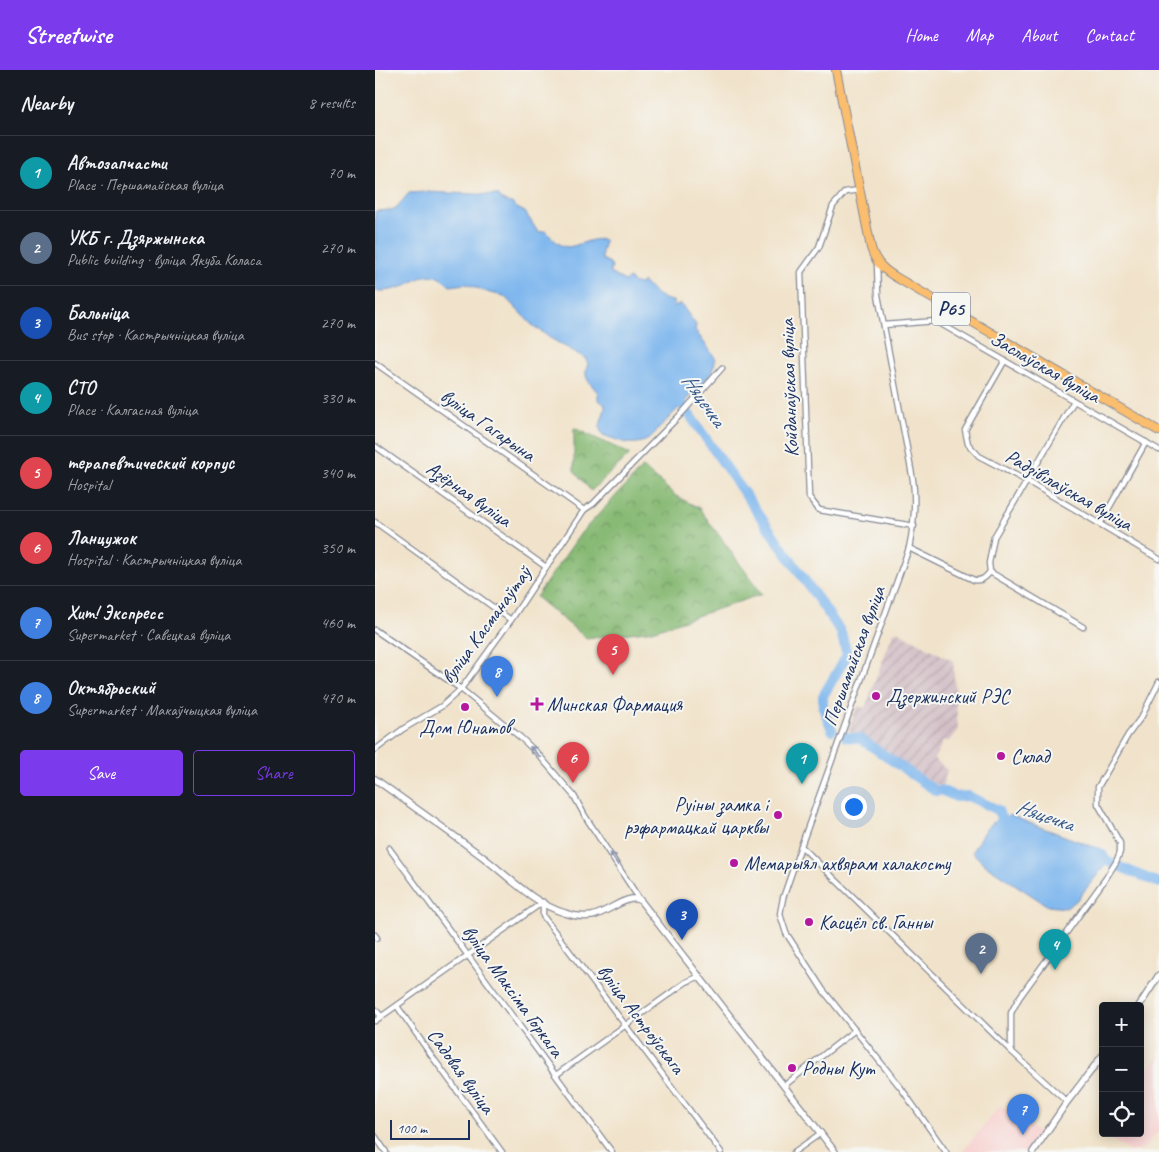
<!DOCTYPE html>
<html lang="en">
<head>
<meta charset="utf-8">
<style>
	:root { --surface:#171b24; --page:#20242c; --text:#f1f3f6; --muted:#9ea1a6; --line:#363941; --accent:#7c3aed }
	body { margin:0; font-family:Caveat,sans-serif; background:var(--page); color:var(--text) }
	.controls { position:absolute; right:15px; bottom:15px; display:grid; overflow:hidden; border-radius:5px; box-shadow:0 2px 12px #0003 }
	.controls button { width:45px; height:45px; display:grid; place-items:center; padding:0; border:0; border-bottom:1px solid var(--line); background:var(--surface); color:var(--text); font:25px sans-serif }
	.scale { position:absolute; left:15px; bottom:12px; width:80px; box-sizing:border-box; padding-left:5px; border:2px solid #1b2f5e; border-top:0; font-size:14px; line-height:18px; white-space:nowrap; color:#1b2f5e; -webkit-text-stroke:4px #f6f6f2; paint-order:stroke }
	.you { position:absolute; left:478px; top:736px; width:18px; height:18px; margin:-12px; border:4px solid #fff; border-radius:50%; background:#1a73e8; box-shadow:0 0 0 8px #1a73e833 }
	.badge { display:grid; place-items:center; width:32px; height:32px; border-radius:50%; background:var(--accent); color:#fff; font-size:16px; font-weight:700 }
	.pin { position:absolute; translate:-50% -41px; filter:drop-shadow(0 1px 2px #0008) }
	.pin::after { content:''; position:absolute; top:26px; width:18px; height:15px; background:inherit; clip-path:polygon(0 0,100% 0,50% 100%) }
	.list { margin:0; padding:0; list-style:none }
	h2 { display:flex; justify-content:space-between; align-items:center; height:65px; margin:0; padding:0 20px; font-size:21px }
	h2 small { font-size:16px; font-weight:400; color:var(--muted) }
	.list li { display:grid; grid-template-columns:32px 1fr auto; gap:15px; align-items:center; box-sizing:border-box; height:75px; padding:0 20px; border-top:1px solid var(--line) }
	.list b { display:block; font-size:19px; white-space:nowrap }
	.list p { margin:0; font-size:16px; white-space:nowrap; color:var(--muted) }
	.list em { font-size:16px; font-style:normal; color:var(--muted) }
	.actions { display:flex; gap:10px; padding:15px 20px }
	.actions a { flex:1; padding:11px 0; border:1px solid var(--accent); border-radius:5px; text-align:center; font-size:18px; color:var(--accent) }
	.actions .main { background:var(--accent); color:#fff }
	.icon { flex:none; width:28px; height:28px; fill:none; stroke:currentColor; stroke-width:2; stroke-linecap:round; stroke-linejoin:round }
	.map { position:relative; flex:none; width:784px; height:1082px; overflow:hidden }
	header { display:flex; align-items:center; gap:30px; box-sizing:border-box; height:70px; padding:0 25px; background:var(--accent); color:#fff }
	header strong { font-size:24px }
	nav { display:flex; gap:28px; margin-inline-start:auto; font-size:18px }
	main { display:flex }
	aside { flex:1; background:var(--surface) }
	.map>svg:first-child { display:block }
	.built { fill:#f7d0cf }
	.industrial { fill:url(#industrial-furrows) }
	.forest { fill:url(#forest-crowns); stroke:#527469 }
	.water { fill:#7db6ee; stroke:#4c72a6 }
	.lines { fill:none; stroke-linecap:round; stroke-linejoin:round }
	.river { stroke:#7db6ee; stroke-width:10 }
	.minor-casing { stroke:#868994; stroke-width:7 }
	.tertiary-casing { stroke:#868994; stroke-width:8 }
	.primary-casing { stroke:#868994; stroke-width:10 }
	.minor { stroke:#fff; stroke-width:4.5 }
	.tertiary { stroke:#fff; stroke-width:5.5 }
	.primary { stroke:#fbbd6e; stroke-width:8 }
	.oneway { stroke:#8d97ae }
	.poi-dot { fill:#b5179e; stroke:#f6f6f2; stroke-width:2 }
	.labels { text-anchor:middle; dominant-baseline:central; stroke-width:4; stroke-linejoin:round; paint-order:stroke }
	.shield { fill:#f6f6f2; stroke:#5d6b8a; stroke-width:1 }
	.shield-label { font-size:19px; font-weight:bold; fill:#1b2f5e }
	.street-label { font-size:20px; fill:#1b2f5e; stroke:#f6f6f2 }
	.poi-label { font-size:20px; fill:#1b2f5e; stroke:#f6f6f2; text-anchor:start }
	.water-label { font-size:21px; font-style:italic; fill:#385889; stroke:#f6f6f2 }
</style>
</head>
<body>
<header>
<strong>Streetwise</strong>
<nav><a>Home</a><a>Map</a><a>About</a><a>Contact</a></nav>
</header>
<main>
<aside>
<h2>Nearby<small>8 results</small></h2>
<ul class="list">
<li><span class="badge" style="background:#0f9aa8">1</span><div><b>Автозапчасти</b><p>Place · Першамайская вуліца</p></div><em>70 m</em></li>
<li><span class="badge" style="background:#5c6f8a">2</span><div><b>УКБ г. Дзяржынска</b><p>Public building · вуліца Якуба Коласа</p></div><em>270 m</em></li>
<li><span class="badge" style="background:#1a4fb4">3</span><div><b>Бальніца</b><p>Bus stop · Кастрычніцкая вуліца</p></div><em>270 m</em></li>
<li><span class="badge" style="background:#0f9aa8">4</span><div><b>СТО</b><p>Place · Калгасная вуліца</p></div><em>330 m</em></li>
<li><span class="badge" style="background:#e0444e">5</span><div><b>терапевтический корпус</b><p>Hospital</p></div><em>340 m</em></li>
<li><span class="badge" style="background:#e0444e">6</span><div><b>Ланцужок</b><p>Hospital · Кастрычніцкая вуліца</p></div><em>350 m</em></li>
<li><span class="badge" style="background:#3f7fe0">7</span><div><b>Хит! Экспресс</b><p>Supermarket · Савецкая вуліца</p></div><em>460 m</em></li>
<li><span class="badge" style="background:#3f7fe0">8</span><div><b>Октябрьский</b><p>Supermarket · Макаўчыцкая вуліца</p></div><em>470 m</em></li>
</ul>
<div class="actions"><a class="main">Save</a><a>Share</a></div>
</aside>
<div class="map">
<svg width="784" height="1082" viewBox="0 0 784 1082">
	<defs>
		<pattern id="industrial-furrows" width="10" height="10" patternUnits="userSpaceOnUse" patternTransform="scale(1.25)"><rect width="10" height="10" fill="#d2bec5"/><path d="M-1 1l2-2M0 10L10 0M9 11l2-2" fill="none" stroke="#aa9ba3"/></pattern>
		<pattern id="forest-crowns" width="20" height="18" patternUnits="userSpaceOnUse" patternTransform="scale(1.25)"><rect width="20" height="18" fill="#88ba74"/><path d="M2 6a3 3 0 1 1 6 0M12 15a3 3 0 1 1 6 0" fill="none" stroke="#6e9862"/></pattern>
	</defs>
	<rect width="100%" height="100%" fill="#f6f6f2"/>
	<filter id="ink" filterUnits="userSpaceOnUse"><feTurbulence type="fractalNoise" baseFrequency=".02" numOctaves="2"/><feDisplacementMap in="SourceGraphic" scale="10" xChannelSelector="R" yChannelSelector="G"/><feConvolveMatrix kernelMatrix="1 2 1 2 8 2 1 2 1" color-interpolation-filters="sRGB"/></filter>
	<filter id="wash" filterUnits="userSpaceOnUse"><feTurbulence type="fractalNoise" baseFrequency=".0096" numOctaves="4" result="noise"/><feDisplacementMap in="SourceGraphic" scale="20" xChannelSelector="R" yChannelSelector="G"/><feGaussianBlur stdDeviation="1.12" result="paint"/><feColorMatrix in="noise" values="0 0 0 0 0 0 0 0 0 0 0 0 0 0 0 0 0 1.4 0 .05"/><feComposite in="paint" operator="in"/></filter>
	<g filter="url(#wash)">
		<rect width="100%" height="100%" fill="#f1e3cb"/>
		<g class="built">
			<polygon points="784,985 784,1060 771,1077 756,1082 727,1063 765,1063 765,1011"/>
			<polygon points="626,1035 664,1063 651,1082 587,1082"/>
		</g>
		<polygon class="industrial" points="522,561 578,591 583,660 573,672 569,670 559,689 572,700 567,718 473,660 483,636 490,638 518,563"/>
		<g class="forest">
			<polygon points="199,358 255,384 216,421 199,401"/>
			<polygon points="268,397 301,426 324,438 387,524 280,560 211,568 161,527 206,463"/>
		</g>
		<g class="water">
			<path d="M51,122L123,125C126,130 131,133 137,133L142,138L150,142L163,162L170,161C193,184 190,177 218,170C223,169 225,169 230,171C229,177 226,181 227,189L235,193L237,198L235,201V203L250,211L255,208L257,212L266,214L268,211L269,214C279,221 286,230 298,231L299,236L306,234L321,255L320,260L341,289L336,304L274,369C257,378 246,371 228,365C220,355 231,345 230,334L223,330V323C215,312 207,309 213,294L210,288L175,268L156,254L129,226L115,223L91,214L75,216C51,193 45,213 20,219C14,221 7,221 0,221V141L17,140L22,137L34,123Z"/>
			<polygon points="635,745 657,754 730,781 732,793 701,831 691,838 673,836 609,794 597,782 609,761 621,750 629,750"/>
		</g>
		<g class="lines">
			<g class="river">
				<polyline points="300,324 466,562 472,585 448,626 448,637 457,660"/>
				<polyline points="471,667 486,669 561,721 566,720 581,727 593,726 623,740 626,749 640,754"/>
				<polyline points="722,782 727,784 731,791 784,813"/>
			</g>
		</g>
	</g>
	<g filter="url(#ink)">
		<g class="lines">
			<defs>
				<g id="minor">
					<polyline points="484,120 470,122 458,136 444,177 426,202 434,427 444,440 539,456"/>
					<path d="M502,193L503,225L538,410C541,434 539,455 534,478L426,776L408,828L405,844L411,863L448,920L526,1018L571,1082"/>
					<polyline points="509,255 561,251 784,380"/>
					<polyline points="629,292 590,360 593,374 604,386 652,411 784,489"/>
					<polyline points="0,293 209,440"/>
					<polyline points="0,376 171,497"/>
					<polyline points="0,452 136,550"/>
					<polyline points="725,454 771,372"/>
					<path d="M534,478L599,510C607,511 610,508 615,502"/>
					<polyline points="615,502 614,493 619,467 699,331"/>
					<polyline points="615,502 708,557"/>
					<polyline points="0,560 86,619 145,667 163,684 199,726 210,746 265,830"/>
					<polyline points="0,680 28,659 67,636 86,619 136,550 209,440 218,434 307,343 347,298"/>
					<polyline points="426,776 636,981 692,1032"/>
					<polyline points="14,778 237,1082"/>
					<polyline points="168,832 168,846 346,1082"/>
					<polyline points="0,865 2,868"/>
					<polyline points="22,936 56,985 127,1082"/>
					<polyline points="0,939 6,946"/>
					<polyline points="0,951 168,832"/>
					<polyline points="636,981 636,943 644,928 731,808 741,792 745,782 745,773 723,734 723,717 753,665 767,646 784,612"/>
					<polyline points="181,1005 311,912 325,906"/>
					<polyline points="410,1015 480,960"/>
					<polyline points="0,1066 11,1082"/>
					<polyline points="419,1082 446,1063"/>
				</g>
				<g id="tertiary">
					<path d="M0,709C36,735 73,761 108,787C134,807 159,834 190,843C198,846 208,847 217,846C232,843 252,824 265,830L460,1082"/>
					<polyline points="764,936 784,905"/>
					<polyline points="658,1082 692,1032 728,985"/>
				</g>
				<path id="primary" d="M461,0L496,178C501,194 510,201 524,209L784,361"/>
			</defs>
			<use href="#minor" class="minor-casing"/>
			<use href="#tertiary" class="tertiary-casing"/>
			<use href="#primary" class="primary-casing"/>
			<use href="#minor" class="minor"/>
			<use href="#tertiary" class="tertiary"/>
			<use href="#primary" class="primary"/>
		</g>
		<defs><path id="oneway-shaft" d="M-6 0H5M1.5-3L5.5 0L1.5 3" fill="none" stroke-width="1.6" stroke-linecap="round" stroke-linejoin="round" transform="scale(1.25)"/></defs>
		<g class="oneway">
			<use href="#oneway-shaft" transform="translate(160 682) rotate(-134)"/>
			<use href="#oneway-shaft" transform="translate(239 789) rotate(-125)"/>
		</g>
	</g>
	<g class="poi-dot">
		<circle cx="501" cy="626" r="5"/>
		<path d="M159.5 626.5h5v5h5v5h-5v5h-5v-5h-5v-5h5z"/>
		<circle cx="90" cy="637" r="5"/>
		<circle cx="626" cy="686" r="5"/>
		<circle cx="403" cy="745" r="5"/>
		<circle cx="359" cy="793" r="5"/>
		<circle cx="434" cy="852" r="5"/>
		<circle cx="417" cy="998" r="5"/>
	</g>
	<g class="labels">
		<rect class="shield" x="557" y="222.5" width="38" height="33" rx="4"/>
		<g class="shield-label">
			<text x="576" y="239">Р65</text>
		</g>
		<g class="street-label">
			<text transform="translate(670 297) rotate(30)">Заслаўская вуліца</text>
			<text transform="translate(414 318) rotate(-92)">Койданаўская вуліца</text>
			<text transform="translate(113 355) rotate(35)">вуліца Гагарына</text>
			<text transform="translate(694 420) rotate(30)">Радзівілаўская вуліца</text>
			<text transform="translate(94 424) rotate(35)">Азёрная вуліца</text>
			<text transform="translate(111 555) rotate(-54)">вуліца Касманаўтаў</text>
			<text transform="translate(479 586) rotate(-70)">Першамайская вуліца</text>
			<text transform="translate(138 921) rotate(54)">вуліца Максіма Горкага</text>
			<text transform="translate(266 949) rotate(53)">вуліца Астроўскага</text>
			<text transform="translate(86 1001) rotate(54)">Садовая вуліца</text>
		</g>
		<g class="poi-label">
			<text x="511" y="626">Дзержинский РЭС</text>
			<text x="172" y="634">Минская Фармация</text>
			<text x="90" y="657" text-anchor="middle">Дом Юнатов</text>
			<text x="636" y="686">Склад</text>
			<text x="393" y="734" text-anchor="end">Руіны замка і<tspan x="393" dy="23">рэфармацкай царквы</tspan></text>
			<text x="369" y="793">Мемарыял ахвярам халакосту</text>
			<text x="444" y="852">Касцёл св. Ганны</text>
			<text x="427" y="998">Родны Кут</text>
		</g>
		<g class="water-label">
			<text transform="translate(329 330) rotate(55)">Няцечка</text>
			<text transform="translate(670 745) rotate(19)">Няцечка</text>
		</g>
	</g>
</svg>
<div class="controls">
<button>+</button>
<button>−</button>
<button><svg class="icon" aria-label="locate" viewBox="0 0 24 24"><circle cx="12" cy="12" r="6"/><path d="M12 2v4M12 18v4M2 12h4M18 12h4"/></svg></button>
</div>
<div class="scale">100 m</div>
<div class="you"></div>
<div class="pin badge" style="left:427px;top:714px;background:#0f9aa8">1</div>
<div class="pin badge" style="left:606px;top:904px;background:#5c6f8a">2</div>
<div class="pin badge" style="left:307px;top:870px;background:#1a4fb4">3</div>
<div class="pin badge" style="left:680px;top:900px;background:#0f9aa8">4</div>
<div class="pin badge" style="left:238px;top:605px;background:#e0444e">5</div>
<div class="pin badge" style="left:198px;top:713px;background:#e0444e">6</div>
<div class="pin badge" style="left:648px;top:1065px;background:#3f7fe0">7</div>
<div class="pin badge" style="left:122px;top:627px;background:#3f7fe0">8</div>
</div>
</main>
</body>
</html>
